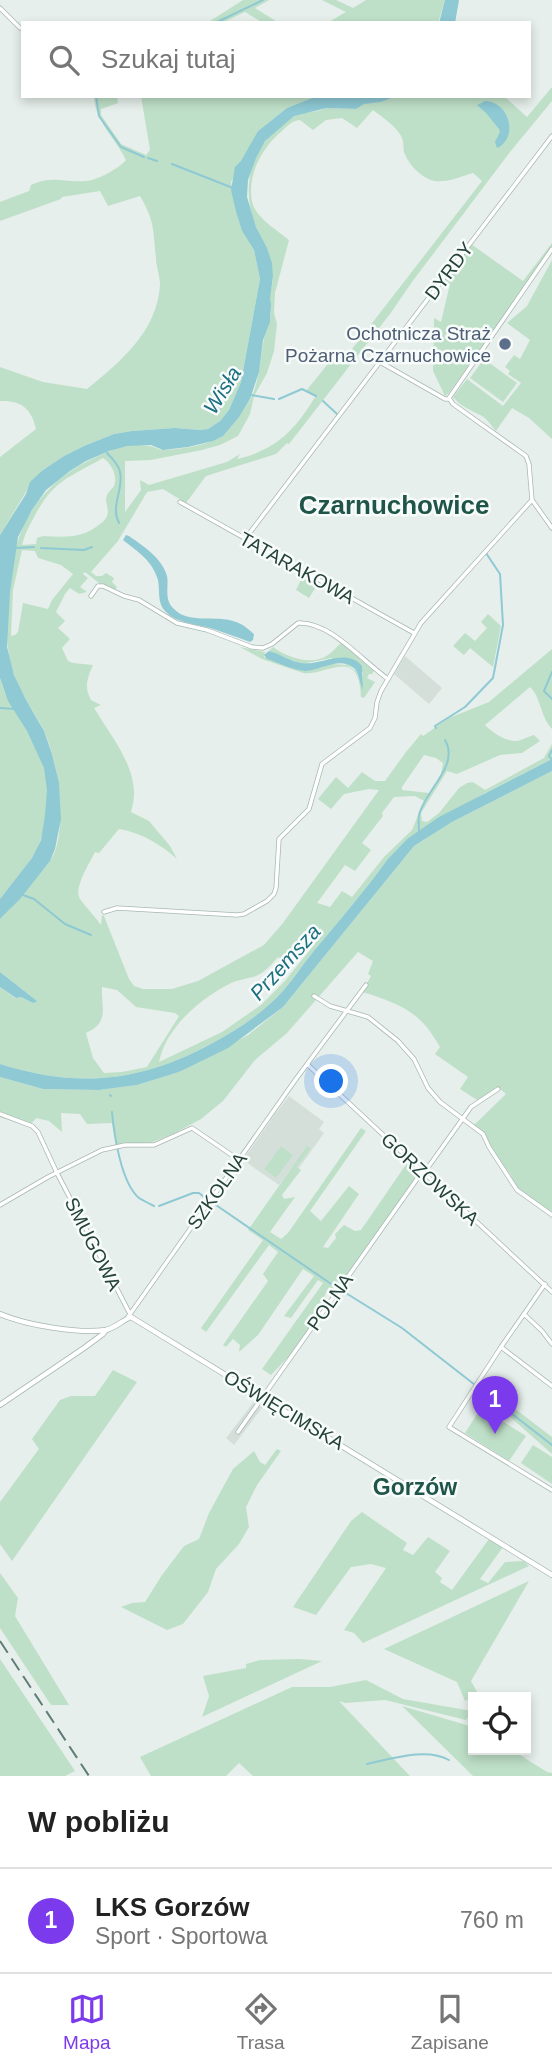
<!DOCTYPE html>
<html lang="pl">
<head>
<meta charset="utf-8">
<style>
	:root { --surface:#fff; --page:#f2f2f2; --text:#222; --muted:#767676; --line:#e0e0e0; --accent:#7c3aed }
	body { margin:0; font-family:Arial,sans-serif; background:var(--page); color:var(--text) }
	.controls { position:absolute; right:21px; bottom:21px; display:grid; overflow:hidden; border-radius:0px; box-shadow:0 4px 10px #0003 }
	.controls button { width:63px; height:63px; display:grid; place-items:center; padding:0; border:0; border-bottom:2px solid var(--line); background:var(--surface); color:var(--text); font:35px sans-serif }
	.you { position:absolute; left:332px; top:1082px; width:24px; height:24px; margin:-18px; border:5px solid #fff; border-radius:50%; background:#1a73e8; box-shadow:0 0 0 10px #1a73e833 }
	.badge { display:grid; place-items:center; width:46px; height:46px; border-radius:50%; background:var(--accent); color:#fff; font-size:23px; font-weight:700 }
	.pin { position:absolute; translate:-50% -58px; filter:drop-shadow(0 2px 4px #0008) }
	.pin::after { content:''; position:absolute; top:37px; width:24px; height:21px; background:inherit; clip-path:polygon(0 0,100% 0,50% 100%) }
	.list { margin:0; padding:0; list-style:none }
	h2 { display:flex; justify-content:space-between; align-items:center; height:91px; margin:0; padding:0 28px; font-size:30px }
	h2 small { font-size:23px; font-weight:400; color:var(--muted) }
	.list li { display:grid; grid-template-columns:46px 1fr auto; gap:21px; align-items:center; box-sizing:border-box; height:105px; padding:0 28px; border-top:2px solid var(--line) }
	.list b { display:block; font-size:26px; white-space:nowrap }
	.list p { margin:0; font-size:23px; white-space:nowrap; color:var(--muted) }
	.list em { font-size:23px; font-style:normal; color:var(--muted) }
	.icon { flex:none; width:38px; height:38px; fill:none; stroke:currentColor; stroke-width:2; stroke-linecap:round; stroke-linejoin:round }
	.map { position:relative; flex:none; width:552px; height:1776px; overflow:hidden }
	.search { position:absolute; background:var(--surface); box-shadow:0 4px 10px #0003; left:21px; right:21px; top:21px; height:77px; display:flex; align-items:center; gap:18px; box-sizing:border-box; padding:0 24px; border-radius:0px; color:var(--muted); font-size:26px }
	.sheet { height:196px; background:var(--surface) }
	nav { display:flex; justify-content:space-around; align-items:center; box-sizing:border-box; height:98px; border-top:2px solid var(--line); background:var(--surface); font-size:19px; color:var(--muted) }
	nav a { display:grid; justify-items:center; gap:4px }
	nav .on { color:var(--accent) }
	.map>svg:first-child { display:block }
	.built { fill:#d4dfda }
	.green { fill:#bfe0c8; fill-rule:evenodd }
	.water { fill:#8ec9d4 }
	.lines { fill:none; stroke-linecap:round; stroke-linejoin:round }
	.stream { stroke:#8ec9d4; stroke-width:2 }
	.minor-casing { stroke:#a8b8b2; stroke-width:5 }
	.tertiary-casing { stroke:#a8b8b2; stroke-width:6 }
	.minor { stroke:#fff; stroke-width:3.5 }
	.tertiary { stroke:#fff; stroke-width:4.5 }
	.rail { stroke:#5f7d75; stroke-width:2; stroke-dasharray:14 7; stroke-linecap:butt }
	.service-dot { fill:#5c6f8a; stroke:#f7fbf9; stroke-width:2.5 }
	.labels { text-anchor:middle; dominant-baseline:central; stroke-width:5; stroke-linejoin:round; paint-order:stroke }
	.street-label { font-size:19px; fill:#24423a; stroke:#f7fbf9 }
	.service-label { font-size:19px; fill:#4e5e75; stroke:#f7fbf9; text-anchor:end }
	.water-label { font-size:21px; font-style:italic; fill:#1c6f80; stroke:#f7fbf9 }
	.quarter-label { font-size:23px; font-weight:bold; fill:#1f5548; stroke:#f7fbf9 }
	.district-label { font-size:26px; font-weight:bold; fill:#1f5548; stroke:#f7fbf9 }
</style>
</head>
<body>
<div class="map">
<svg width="552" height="1776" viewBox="0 0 552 1776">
	<rect width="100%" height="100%" fill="#e6efeb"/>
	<g class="built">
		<polygon points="405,656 442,688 429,704 394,674"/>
		<polygon points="289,1096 324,1122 319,1129 324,1133 299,1168 294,1165 279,1185 243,1160 275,1114"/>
		<polygon points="256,1399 265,1404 234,1445 226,1438"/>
	</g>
	<g class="green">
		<polygon points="243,0 269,0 255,8 279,23 263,23 245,12 222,23 207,23"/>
		<polygon points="322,0 336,0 353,8 366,0 445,0 438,23 327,23 346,12"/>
		<path d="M552,87V101L510,152L412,282L390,314L289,444L287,443L276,454L206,476L186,503L163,489L147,492L118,541L91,572L96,576H102L106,573L114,578L112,582L117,587L115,590L99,583L85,572L83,574L88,578L80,587L87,592L79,594L70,588L65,594L56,612L65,621L58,628L70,639L62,648L68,661L73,663L93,665C87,679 84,687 91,700L101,705L94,708C109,733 135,764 134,795C134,801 132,807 131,812L149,821L170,846L177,859C160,844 142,833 119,829L99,853L95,852C90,863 73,888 80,899C86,908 95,916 101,925L102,915L104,916L129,979L134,986L143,989H172L198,981L264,945L283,923L379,790L369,789L344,794L331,809L318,799L336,777L348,788L362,772L375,781H385L406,752L421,734L423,736L449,718L489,702L552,649V729C540,716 541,697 530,687L485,725C492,732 506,742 517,741C523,740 529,736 534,735L540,741L522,753L500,755L457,774L447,771L421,813L422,821L427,822L439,813L459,788L467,783L473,782L485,790L544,758L552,744V759L485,793L407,839L387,860C364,892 338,922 313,952C300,968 288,988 272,1002C254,1019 233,1032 211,1044C138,1083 77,1088 0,1064V987L15,998L21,997L33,1003L37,1001L0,972V919C14,905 26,891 38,875C44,868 50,862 54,854C67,822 58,760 43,729C33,709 18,691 12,668C1,631 9,584 16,547C28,503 58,474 98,456C109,451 121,446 133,445C138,445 144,445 149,446C154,446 158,450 164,450C182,449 205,446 220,437C227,434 245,407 250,400C260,381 260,359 264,338C265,333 267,329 269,323C272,316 270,305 270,298C270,291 273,284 273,277C272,258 263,243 256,227C239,185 252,141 292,117C303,111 317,113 327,108L356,109L364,103L381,102L397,96H504L527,117ZM373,110C382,117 396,126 401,136C404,141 403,147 404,152C408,164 422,179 435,181C447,183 462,176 473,173L482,181L342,362L336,363L331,360L306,391L315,397C295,430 276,450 237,459L240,454L227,462L149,485L140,480L141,490L125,512V461L151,460L202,450L220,445L238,436L250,414L254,396L267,373L274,351L277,324L274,313L275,293L289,240C277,230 259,220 253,205C245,178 262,147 282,131C288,125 292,121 300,120L313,130L326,120L342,118L357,128ZM103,458C111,463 118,476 114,486C112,489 109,491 107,495C104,502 110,509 107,516C105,520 103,522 100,524C82,539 64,537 43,536L37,538L36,544L22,545C24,536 28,528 33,519C53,480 67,479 103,458ZM22,550L35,551L38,558L61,565L73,574L52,600L48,609L23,603L18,632L15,635L11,636L13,590ZM424,755L436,758L443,763L441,774L429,793L402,790V787ZM415,796L424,801L412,830L384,857L352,897L342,891L330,907L317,903L345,865L355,871L371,850L362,843L383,816L382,813L394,797ZM321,928L322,935L284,982L261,1005L222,1032L159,1062C166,1027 201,998 231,983C238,980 245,979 253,977C264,974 271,965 278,957L287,963L290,962ZM102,987L117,990L136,1007L175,1013L179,1016L147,1067L122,1072L104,1073L93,1058L86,1033C110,1022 101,1008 102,987Z"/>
		<path d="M94,96H117L118,103L101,109V115L121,144L146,155L150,150L141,96H181L184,98L187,96H317L287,108L258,131L231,182L236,212L242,231L254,250L260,279L241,382L229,410L220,421L208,429L200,430L175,428L132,431L114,434L84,446L64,456L43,470L29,487L0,535V457L36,429C32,410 22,400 0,401V367L43,382L87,389C120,362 157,332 160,285C160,276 156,267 156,258C153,230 155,222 140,196L108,206L100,191L62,197L61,199L0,221V202L29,191L31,185C54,175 63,183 86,181C98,180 118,169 126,160C116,139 94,120 94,96Z"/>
		<polygon points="552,243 552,247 449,393 445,396 433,371 434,318 441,322 450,284 444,279 471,244 523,281"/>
		<path d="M552,260V439L529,418L512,408L496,431C491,425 486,417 478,414C469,409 460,406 453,397L467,379L503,406L521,383L508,374L510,371L505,367L514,355L520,359L530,340L507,323L527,306Z"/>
		<polygon points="484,359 517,383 503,402 470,378"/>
		<polygon points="246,540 371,610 372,612 319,582 309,598 296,590 304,574"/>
		<polygon points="488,614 501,626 493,667 470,648 464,655 453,646 465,633 475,641 487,628 481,622"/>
		<path d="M341,643L374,671L372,674H369L367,678L375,682L364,698L361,697C359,645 328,676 303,673L262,659L240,647L265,652L264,657L308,671L331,664L347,665L356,671L362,686L363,672L331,658L302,664L269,651L273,647C288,658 312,666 328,655C333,652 337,646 341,643Z"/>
		<path d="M0,678C5,698 17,713 27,731C33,743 41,758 45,771C51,794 47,829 36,851C27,868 12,883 0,899Z"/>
		<path d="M552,771V1212L517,1189L511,1175L492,1151L484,1133L474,1125L506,1094L499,1088L477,1100L460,1089L468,1077L435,1054L440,1047C435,1039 430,1030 423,1023C409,1007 383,998 362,992L371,976L368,974L373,961L358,952L287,1033L255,1060L223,1101L201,1119L173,1134L145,1145H117L112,1123L87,1124L80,1114L61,1113L62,1132L49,1121L36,1118L31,1124L0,1112V1077L43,1089L99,1090L137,1085L179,1072L248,1035L283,1007L414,846L452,822Z"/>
		<polygon points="361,1128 366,1131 310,1211 321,1221 349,1186 359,1194 323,1247 328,1248 336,1238 335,1234 344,1225 355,1231 361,1230 407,1163 419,1174 336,1290 329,1287 321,1303 319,1315 290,1355 271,1375 262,1369 323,1283 318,1280 291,1318 284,1316 314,1276 303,1269 258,1335 239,1352 240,1345 233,1339 226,1347 223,1345 268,1281 263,1274 278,1252 269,1245 206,1332 201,1328 263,1240 248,1230 307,1146 311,1148 297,1167 301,1170 282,1195 284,1199 295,1197 270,1232 281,1239 288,1233"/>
		<polygon points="281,1146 293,1155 276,1178 264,1169"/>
		<polygon points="113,1370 137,1382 12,1561 0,1544 0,1502 39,1449 32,1439 60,1400 71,1396 95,1396"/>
		<polygon points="480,1382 552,1437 552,1454 507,1414 478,1396 475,1390"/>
		<polygon points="481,1408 526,1436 509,1461 465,1433"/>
		<polygon points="533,1445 552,1457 552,1484 521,1463"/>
		<polygon points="277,1449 281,1451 257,1485 246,1507 249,1527 239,1544 216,1569 208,1592 183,1624 167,1630 121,1607 132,1603 145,1602 162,1575 184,1546 199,1539 209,1513 233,1469 254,1451 260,1462 265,1465"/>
		<polygon points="362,1512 407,1543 403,1550 413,1555 428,1537 450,1551 435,1572 442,1578 440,1582 452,1590 489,1539 503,1547 480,1579 488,1583 505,1562 524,1561 529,1566 363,1643 354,1633 344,1630 386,1568 371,1564 351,1567 316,1615 293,1607 351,1521"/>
		<polygon points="0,1573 18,1598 15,1616 69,1705 51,1705 0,1628"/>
		<polygon points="529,1581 471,1681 480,1697 473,1697 465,1701 457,1682 384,1649"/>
		<polygon points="0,1659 75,1771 65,1776 0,1776"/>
		<polygon points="300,1659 322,1661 202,1717 209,1696 203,1676 246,1668 246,1664 260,1660"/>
		<polygon points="366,1680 403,1699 472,1711 466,1720 385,1700 345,1703 339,1701 410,1776 253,1776 239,1763 226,1776 151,1776 140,1757 292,1687 330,1687"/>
		<polygon points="402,1706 473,1727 473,1750 512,1750 547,1772 552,1773 552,1776 473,1776"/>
	</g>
	<g class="water">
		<polygon points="445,0 459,0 455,23 439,23"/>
		<polygon points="317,96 397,96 381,102 364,104 356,109 327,108 294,116 265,141 256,158 248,180 247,197 256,227 267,248 272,263 273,276 270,299 271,304 270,322 263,340 259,372 250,399 239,417 223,436 213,441 188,447 163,450 151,445 127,446 109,451 86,461 70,471 46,490 32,510 18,537 10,592 7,647 14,675 25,698 44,731 52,754 59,783 61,819 55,849 50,861 20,899 0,919 0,899 32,858 41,840 45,815 47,790 44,768 27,731 8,701 0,678 0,535 26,494 30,482 43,470 64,456 84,446 114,434 132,431 175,428 200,430 208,429 220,421 229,410 241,382 260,279 254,250 242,231 236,212 231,190 235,167 241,161 258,131 287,108"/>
		<path d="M485,101C511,102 518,139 497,148L495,142L500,132L499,129L486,113L477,105Z"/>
		<path d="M126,535L129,536C143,546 162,558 167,576C169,586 164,599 173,608C188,625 216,614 236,622C243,624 249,630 254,634L253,640L250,642C237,637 223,632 210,628C195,624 176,623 165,611C157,603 160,590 158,580C152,560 138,552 123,540Z"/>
		<path d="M269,651C280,654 290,661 301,663C321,666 346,647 362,666L363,690C360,684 359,674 355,669C341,655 320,671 305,671C293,670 279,663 267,659L264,655Z"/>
		<path d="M552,759V771L452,822L414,846L283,1007L228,1048L179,1072L137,1085L99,1090L43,1089L0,1077V1064C77,1088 138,1083 211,1044C233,1032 254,1019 272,1002C288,988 300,968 313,952C338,922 364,892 387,860L407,839L439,817Z"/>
		<polygon points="0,972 37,1001 36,1002 33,1003 21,997 16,998 0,987"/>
	</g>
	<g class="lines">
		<g class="stream">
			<polyline points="215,23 263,0"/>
			<polyline points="96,96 99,116 121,147 144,157"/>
			<polyline points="148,158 157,161"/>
			<polyline points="172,164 233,188"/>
			<polyline points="251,395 274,399"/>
			<polyline points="279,399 302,389 316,396"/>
			<polyline points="323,401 337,414"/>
			<path d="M107,453C112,458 119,465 120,472C124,489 110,506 119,523"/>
			<polyline points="14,548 34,547"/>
			<polyline points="41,548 84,550 92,547"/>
			<polyline points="552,672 544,691 552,699"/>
			<polyline points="0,708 15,709"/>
			<polyline points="436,728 435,726 465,707 493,678 503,625 500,574 486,553"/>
			<polyline points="552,750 549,756 552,760"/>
			<path d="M419,831C419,826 418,820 419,815C425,790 460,766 445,740"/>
			<polyline points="23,895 34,899 65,924 91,935"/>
			<polyline points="110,1095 111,1096"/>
			<path d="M112,1112C114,1134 121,1183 139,1198C144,1201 150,1204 154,1206"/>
			<polyline points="213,1203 337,1288"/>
			<polyline points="159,1206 193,1193 199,1193 208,1200"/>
			<polyline points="341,1290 402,1328 552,1445"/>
			<path d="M367,1764C391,1759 426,1747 449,1760"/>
		</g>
		<defs>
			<g id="minor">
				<polyline points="0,8 20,28"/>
				<polyline points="380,362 445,399 449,399"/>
				<polyline points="532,500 552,528"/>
				<polyline points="180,502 414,633"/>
				<polyline points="245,539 552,136"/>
				<path d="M91,596L98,586H103L124,596L139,600L177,623L207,630L252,647L263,648L272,644L298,623C330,621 362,661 388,679"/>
				<polyline points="104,912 117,908 237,915 244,914 267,901 274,894 276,888 279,839 309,809 322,764 370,728 375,718 377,702 381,691 421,623 532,500 529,464 526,456 453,404 449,398 552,249"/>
				<polyline points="314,996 330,1006 368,1017 398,1041 414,1059 428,1088 440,1102 483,1134 489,1147 517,1190 552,1215"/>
				<polyline points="308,1065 552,1292"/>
				<polyline points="0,1114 32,1126 38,1132 57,1173 130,1314"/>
				<polyline points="424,1173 471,1107 498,1089"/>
				<polyline points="0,1205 48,1177 102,1150 125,1145 154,1145 192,1128 239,1160"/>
				<polyline points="545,1284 501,1347 552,1386"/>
				<polyline points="524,1314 542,1331 552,1344"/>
				<polyline points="128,1317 296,1079 366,985"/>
				<polyline points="501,1347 449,1427 552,1490"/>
				<polyline points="238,1432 422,1172"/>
			</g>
			<g id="tertiary">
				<path d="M0,1314C26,1325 78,1334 106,1330C115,1328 123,1320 131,1317L552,1575"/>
				<polyline points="0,1405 84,1348 103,1334 106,1330"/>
			</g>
		</defs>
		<use href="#minor" class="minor-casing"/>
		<use href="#tertiary" class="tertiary-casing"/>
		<use href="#minor" class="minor"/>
		<use href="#tertiary" class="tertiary"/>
		<polyline class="rail" points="0,1641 89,1776"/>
	</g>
	<circle class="service-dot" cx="505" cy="344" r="7"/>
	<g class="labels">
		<g class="street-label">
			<text transform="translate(449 271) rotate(-53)">DYRDY</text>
			<text transform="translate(297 568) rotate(29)">TATARAKOWA</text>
			<text transform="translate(430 1179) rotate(43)">GORZOWSKA</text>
			<text transform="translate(217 1191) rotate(-55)">SZKOLNA</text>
			<text transform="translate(93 1244) rotate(63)">SMUGOWA</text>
			<text transform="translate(330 1302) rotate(-55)">POLNA</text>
			<text transform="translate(284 1410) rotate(31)">OŚWIĘCIMSKA</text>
		</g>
		<g class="service-label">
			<text x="491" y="333">Ochotnicza Straż<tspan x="491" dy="22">Pożarna Czarnuchowice</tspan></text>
		</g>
		<g class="water-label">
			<text transform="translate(222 390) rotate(-58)">Wisła</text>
			<text transform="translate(285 962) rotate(-48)">Przemsza</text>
		</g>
		<g class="quarter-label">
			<text x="415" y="1487">Gorzów</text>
		</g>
		<g class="district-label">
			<text x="394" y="505">Czarnuchowice</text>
		</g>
	</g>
</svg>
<div class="controls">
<button><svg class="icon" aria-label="locate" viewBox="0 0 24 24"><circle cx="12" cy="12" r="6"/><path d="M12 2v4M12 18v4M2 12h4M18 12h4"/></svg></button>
</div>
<div class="you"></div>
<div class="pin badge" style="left:495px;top:1434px">1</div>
<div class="search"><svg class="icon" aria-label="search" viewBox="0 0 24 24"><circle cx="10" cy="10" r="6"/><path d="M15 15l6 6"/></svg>Szukaj tutaj</div>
</div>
<section class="sheet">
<h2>W pobliżu<small></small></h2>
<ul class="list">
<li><span class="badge">1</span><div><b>LKS Gorzów</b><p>Sport · Sportowa</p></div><em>760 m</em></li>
</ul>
</section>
<nav>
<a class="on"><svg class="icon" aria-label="map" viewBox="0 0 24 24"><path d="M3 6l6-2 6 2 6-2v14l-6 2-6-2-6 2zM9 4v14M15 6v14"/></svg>Mapa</a>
<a><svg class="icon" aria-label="directions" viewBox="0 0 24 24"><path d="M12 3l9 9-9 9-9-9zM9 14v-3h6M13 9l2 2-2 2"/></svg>Trasa</a>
<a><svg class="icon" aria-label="saved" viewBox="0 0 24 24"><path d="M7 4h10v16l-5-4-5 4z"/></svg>Zapisane</a>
</nav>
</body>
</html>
